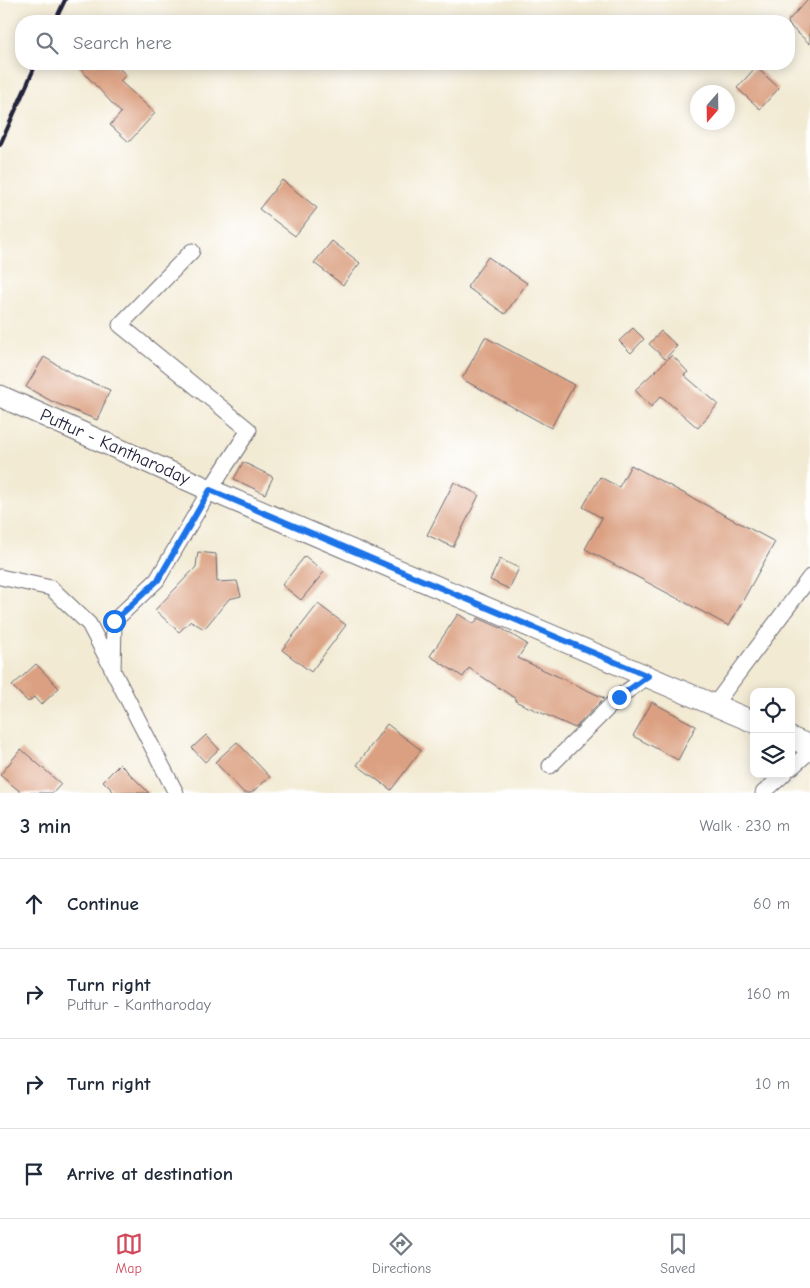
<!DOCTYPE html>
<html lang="en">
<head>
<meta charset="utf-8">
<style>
	:root { --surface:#fff; --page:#f2f2f3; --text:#1f2937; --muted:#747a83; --line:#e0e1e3; --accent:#d1495b }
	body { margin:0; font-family:"Comic Neue",sans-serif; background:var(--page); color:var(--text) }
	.controls { position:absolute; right:15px; bottom:15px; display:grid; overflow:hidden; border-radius:10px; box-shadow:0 2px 12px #0003 }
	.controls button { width:45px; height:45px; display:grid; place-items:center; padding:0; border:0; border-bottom:1px solid var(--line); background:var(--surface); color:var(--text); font:25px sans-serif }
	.compass { position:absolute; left:690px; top:85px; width:45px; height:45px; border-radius:50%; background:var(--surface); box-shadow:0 2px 12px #0003; rotate:200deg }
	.stop { position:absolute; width:15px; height:15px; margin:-11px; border:4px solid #1a73e8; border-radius:50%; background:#fff }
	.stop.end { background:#1a73e8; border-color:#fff; box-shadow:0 1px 5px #0008 }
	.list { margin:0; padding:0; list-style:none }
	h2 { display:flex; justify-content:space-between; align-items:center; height:65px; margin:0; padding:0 20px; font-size:21px }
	h2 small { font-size:16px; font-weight:400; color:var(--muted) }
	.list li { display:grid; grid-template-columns:32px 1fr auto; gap:15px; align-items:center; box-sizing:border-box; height:90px; padding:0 20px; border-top:1px solid var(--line) }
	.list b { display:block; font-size:19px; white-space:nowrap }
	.list p { margin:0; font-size:16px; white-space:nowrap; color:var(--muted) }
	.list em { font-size:16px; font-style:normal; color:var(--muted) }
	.icon { flex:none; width:28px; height:28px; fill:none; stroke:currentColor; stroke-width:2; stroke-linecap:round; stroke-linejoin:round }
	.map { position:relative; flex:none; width:810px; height:793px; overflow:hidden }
	.search { position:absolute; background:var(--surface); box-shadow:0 2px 12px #0003; left:15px; right:15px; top:15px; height:55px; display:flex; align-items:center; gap:12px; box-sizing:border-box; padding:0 18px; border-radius:20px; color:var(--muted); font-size:19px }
	.sheet { height:425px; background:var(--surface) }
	nav { display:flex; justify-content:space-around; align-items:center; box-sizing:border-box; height:70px; border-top:1px solid var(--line); background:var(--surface); font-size:14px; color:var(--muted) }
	nav a { display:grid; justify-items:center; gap:2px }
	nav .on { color:var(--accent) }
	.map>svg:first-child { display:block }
	.building { fill:#dba081 }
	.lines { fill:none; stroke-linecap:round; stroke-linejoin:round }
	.street-casing { stroke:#6b6870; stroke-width:17 }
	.secondary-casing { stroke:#6b6870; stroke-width:23 }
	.street { stroke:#fff; stroke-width:15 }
	.secondary { stroke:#fff; stroke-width:21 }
	.rail { stroke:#22223b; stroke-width:4 }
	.route { stroke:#1a73e8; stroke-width:6 }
	.labels { text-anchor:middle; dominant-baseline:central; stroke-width:4.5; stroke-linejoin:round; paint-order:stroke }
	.street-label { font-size:18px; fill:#22223b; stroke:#fff }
</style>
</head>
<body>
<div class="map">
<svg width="810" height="793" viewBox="0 0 810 793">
	<rect width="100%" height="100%" fill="#fff"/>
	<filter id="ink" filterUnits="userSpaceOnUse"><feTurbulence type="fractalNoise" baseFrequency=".02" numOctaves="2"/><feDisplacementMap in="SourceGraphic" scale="10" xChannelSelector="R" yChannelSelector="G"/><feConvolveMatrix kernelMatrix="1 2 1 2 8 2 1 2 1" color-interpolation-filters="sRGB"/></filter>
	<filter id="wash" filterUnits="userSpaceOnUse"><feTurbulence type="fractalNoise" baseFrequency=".0096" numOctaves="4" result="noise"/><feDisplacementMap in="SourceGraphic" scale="20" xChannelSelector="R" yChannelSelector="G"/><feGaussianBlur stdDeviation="1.12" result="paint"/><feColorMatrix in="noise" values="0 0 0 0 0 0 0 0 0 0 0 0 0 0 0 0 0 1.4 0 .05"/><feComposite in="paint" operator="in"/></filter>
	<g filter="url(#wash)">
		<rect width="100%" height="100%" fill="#f2ead3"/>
		<g id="blocks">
			<g class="building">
				<polygon points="807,0 810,0 810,44 789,25 788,21"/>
				<polygon points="76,64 115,64 126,75 120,81 155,113 129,142 110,125 121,113"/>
				<polygon points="756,67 779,88 760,109 737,88"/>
				<polygon points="282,180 317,208 295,236 259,209"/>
				<polygon points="332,241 360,263 343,285 314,263"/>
				<polygon points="488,257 527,283 505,314 467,287"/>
				<polygon points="633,328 644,339 631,353 619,341"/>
				<polygon points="661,331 677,346 665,359 649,344"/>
				<polygon points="485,337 574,385 551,428 462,379"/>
				<polygon points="672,355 688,372 684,375 718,404 698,428 661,396 651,407 635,390"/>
				<polygon points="44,357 76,376 110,390 97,420 51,401 26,387"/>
				<polygon points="243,462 273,477 265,494 234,479"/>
				<polygon points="631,465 775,542 729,626 585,549 602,518 583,507 600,477 619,487"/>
				<polygon points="454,482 479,495 453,547 427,535"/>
				<polygon points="198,552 216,554 217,582 237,581 241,596 229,599 204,629 191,621 179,632 155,610 196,567"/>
				<polygon points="305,556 324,572 301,600 282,585"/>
				<polygon points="500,559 519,568 509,589 490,580"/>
				<polygon points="318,604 346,625 311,672 282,650"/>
				<polygon points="458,614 474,624 478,618 501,628 527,644 518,658 604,698 575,728 515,701 516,699 469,668 463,677 430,656"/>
				<polygon points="36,664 59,688 41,705 34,697 28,702 12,686"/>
				<polygon points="652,702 696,726 678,760 633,736"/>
				<polygon points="387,724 421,750 391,790 357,765"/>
				<polygon points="206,735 219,749 205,762 192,748"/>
				<polygon points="237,742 270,777 251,793 244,793 215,762"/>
				<polygon points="21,749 61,784 53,793 22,793 0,775"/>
				<polygon points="120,764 149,793 115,793 103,781"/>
			</g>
		</g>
	</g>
	<g filter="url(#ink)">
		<use href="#blocks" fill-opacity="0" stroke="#6b6870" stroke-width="1"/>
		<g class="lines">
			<defs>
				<g id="street">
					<polyline points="0,577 51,588 89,624 113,670"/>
					<polyline points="715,704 810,577"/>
					<polyline points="550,766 619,697 648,676"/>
					<polyline points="791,768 810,751"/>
					<polyline points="176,793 113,671 114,621 157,580 210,490 249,430 120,325 192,251"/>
					<polyline points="763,793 784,774"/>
				</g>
				<g id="secondary">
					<polyline points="0,396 210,490 754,722"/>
					<polyline points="791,738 810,746"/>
				</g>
			</defs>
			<use href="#street" class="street-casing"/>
			<use href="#secondary" class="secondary-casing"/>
			<use href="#street" class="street"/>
			<use href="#secondary" class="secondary"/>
			<g class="rail">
				<polyline points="55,21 65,0"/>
				<polyline points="0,145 36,64"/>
			</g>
		</g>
	</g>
	<g class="lines" filter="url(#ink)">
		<polyline class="route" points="114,621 158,580 210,490 648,676 619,697"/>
	</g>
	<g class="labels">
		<g class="street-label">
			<text transform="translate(115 447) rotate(24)">Puttur - Kantharoday</text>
		</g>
	</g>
</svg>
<div class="controls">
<button><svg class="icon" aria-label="locate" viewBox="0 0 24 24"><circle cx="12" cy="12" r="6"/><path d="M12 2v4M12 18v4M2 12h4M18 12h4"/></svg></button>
<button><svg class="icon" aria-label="layers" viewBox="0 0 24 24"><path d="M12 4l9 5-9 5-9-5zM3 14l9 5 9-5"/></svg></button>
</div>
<svg class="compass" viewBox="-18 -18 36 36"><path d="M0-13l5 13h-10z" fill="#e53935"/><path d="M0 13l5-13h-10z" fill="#747a83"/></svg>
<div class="stop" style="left:114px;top:621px"></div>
<div class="stop end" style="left:619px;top:697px"></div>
<div class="search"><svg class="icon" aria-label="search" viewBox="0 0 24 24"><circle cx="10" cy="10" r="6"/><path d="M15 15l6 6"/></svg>Search here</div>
</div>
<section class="sheet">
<h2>3 min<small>Walk · 230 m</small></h2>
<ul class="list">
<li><svg class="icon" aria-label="ahead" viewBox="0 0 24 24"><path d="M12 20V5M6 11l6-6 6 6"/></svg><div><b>Continue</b></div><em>60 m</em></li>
<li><svg class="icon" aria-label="right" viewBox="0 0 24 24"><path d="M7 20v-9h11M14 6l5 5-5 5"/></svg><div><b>Turn right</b><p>Puttur - Kantharoday</p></div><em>160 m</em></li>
<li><svg class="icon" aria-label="right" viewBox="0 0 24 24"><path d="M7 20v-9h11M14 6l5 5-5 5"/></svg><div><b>Turn right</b></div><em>10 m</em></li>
<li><svg class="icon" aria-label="arrive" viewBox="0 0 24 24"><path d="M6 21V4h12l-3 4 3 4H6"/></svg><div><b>Arrive at destination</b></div></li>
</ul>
</section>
<nav>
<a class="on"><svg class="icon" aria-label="map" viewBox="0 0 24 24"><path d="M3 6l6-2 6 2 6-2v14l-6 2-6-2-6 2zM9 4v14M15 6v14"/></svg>Map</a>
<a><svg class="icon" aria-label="directions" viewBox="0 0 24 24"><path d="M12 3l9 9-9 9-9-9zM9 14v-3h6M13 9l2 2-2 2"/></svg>Directions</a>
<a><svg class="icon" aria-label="saved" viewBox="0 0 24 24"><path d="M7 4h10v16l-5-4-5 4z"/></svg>Saved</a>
</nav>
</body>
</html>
